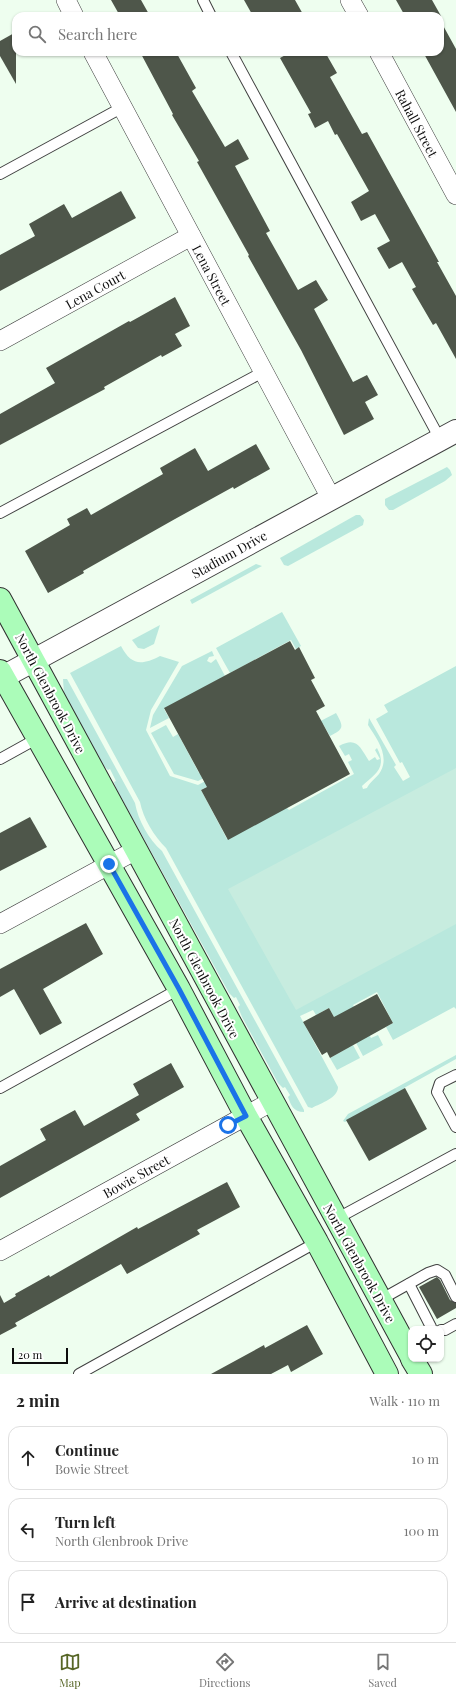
<!DOCTYPE html>
<html lang="en">
<head>
<meta charset="utf-8">
<style>
	:root { --surface:#fff; --page:#f2f2f2; --text:#222; --muted:#767676; --line:#e0e0e0; --accent:#576626 }
	body { margin:0; font-family:"Playfair Display",serif; background:var(--page); color:var(--text) }
	.controls { position:absolute; right:12px; bottom:12px; display:grid; overflow:hidden; border-radius:8px; box-shadow:0 1px 3px #0004 }
	.controls button { width:36px; height:36px; display:grid; place-items:center; padding:0; border:0; border-bottom:1px solid var(--line); background:var(--surface); color:var(--text); font:20px sans-serif }
	.scale { position:absolute; left:12px; bottom:10px; width:56px; box-sizing:border-box; padding-left:4px; border:2px solid #0d0d0d; border-top:0; font-size:11px; line-height:14px; white-space:nowrap; color:#0d0d0d; -webkit-text-stroke:3px #fff; paint-order:stroke }
	.stop { position:absolute; width:12px; height:12px; margin:-9px; border:3px solid #1a73e8; border-radius:50%; background:#fff }
	.stop.end { background:#1a73e8; border-color:#fff; box-shadow:0 1px 4px #0008 }
	.list { margin:0; padding:0; list-style:none }
	h2 { display:flex; justify-content:space-between; align-items:center; height:52px; margin:0; padding:0 16px; font-size:17px }
	h2 small { font-size:13px; font-weight:400; color:var(--muted) }
	.list li { display:grid; grid-template-columns:26px 1fr auto; gap:12px; align-items:center; box-sizing:border-box; height:64px; margin:0 8px 8px; padding:0 8px; border:1px solid var(--line); border-radius:12px }
	.list b { display:block; font-size:15px; white-space:nowrap }
	.list p { margin:0; font-size:13px; white-space:nowrap; color:var(--muted) }
	.list em { font-size:13px; font-style:normal; color:var(--muted) }
	.icon { flex:none; width:22px; height:22px; fill:none; stroke:currentColor; stroke-width:2; stroke-linecap:round; stroke-linejoin:round }
	.map { position:relative; flex:none; width:456px; height:1374px; overflow:hidden }
	.search { position:absolute; background:var(--surface); box-shadow:0 1px 3px #0004; left:12px; right:12px; top:12px; height:44px; display:flex; align-items:center; gap:10px; box-sizing:border-box; padding:0 14px; border-radius:12px; color:var(--muted); font-size:15px }
	.sheet { height:268px; background:var(--surface) }
	nav { display:flex; justify-content:space-around; align-items:center; box-sizing:border-box; height:56px; border-top:1px solid var(--line); background:var(--surface); font-size:11px; color:var(--muted) }
	nav a { display:grid; justify-items:center; gap:2px }
	nav .on { color:var(--accent) }
	.map>svg:first-child { display:block }
	.green { fill:#b9e8dd }
	.pitch { fill:#c7ecdf }
	.building { fill:#4e564a }
	.lines { fill:none; stroke-linecap:round; stroke-linejoin:round }
	.service-casing { stroke:#404040; stroke-width:12 }
	.minor-casing { stroke:#404040; stroke-width:20 }
	.tertiary-casing { stroke:#404040; stroke-width:24 }
	.secondary-casing { stroke:#2f2f2f; stroke-width:24 }
	.service { stroke:#fff; stroke-width:10 }
	.minor { stroke:#fff; stroke-width:19 }
	.tertiary { stroke:#fff; stroke-width:22 }
	.secondary { stroke:#abfcb9; stroke-width:22 }
	.route { stroke:#1a73e8; stroke-width:5 }
	.labels { text-anchor:middle; dominant-baseline:central; stroke-width:4; stroke-linejoin:round; paint-order:stroke }
	.street-label { font-size:13px; fill:#0d0d0d; stroke:#fff }
</style>
</head>
<body>
<div class="map">
<svg width="456" height="1374" viewBox="0 0 456 1374">
	<rect width="100%" height="100%" fill="#eefeef"/>
	<g class="green">
		<polygon points="447,467 450,470 452,475 445,481 393,510 389,510 385,505 385,499"/>
		<polygon points="356,515 360,515 364,520 363,525 288,566 284,565 280,558"/>
		<polygon points="256,564 262,566 192,604 190,600"/>
		<polygon points="282,612 301,646 296,649 291,640 230,673 216,648"/>
		<polygon points="160,625 154,644 144,649 138,648 132,640"/>
		<path d="M121,646C131,665 141,666 160,656L179,662L151,710L146,730L170,776L198,785L213,777L216,782L201,790L227,839L286,807L289,810L354,774L348,762L352,760L349,754L345,756L339,746C357,736 360,747 369,761L375,757L377,760L380,759L375,750L377,748C388,768 374,775 362,786L363,789L367,788C369,783 375,779 379,774C391,757 377,739 368,725L369,718L396,765L394,767L403,781L410,777L402,762L400,763L376,719L388,712L384,705L456,666V1009L454,1007L393,1040L386,1027L393,1023L377,992L353,1005L365,1027L346,1038L329,1008L316,1015L313,1010L300,1016L338,1087C338,1098 321,1103 312,1108L308,1107L166,848C154,836 143,818 140,802L70,673Z"/>
		<polygon points="212,651 214,656 209,657 207,661 211,663 216,659 225,676 164,709 169,718 150,728 153,715 182,666"/>
		<path d="M63,679H67L135,803C138,820 149,840 162,851L304,1110V1112C293,1112 291,1105 288,1097L290,1095L285,1087L283,1088L278,1083L242,1017L238,1007L240,1005L236,997L234,998L229,993L116,788L114,782L116,781L110,769L108,770L104,766L64,694Z"/>
		<path d="M336,713C344,727 344,729 330,736L323,724L284,740Z"/>
		<polygon points="166,725 173,737 178,734 199,773 209,768 212,774 198,781 174,774 151,733"/>
		<polygon points="367,1031 371,1038 378,1035 383,1045 363,1056 354,1039"/>
		<polygon points="353,1045 360,1058 337,1070 330,1058"/>
		<polygon points="456,1055 456,1059 404,1088 405,1089 345,1122 343,1121 348,1114"/>
	</g>
	<polygon class="pitch" points="456,768 456,924 296,1010 228,889"/>
	<g class="building">
		<polygon points="111,0 141,0 150,16 120,16"/>
		<polygon points="244,0 295,0 304,16 253,16"/>
		<polygon points="396,0 432,0 441,16 405,16"/>
		<polygon points="440,20 456,49 456,112 423,52 440,52"/>
		<polygon points="16,32 16,84 0,56 0,41"/>
		<polygon points="140,52 176,52 196,88 192,91 225,147 238,139 249,159 235,166 270,231 266,233 298,290 316,280 328,300 314,309 353,382 367,375 378,395 365,402 374,419 344,435 301,350 248,256 249,255 197,162 199,161 172,115 173,114"/>
		<polygon points="291,52 325,52 337,73 330,77 362,134 367,132 439,262 437,262 456,296 456,359 436,323 433,325 412,289 416,287 402,262 389,269 377,248 390,241 375,214 361,221 351,202 369,191 337,134 335,135 328,121 315,128 308,114 311,113 280,58"/>
		<polygon points="121,191 136,218 0,291 0,255 35,236 29,224 64,204 72,218"/>
		<polygon points="175,297 190,326 175,334 182,346 162,357 161,355 104,387 105,389 0,445 0,414 55,383 46,368 129,321 130,322"/>
		<polygon points="256,444 270,469 234,489 233,487 175,519 83,571 84,573 48,593 25,551 70,525 67,519 87,508 91,515 163,474 160,468 195,448 208,471"/>
		<polygon points="290,641 295,650 299,647 315,678 311,680 325,706 316,711 350,774 228,840 201,790 207,787 164,708"/>
		<polygon points="30,817 47,847 0,871 0,833"/>
		<polygon points="86,923 103,954 43,989 62,1023 40,1035 14,989 0,997 0,969"/>
		<polygon points="377,994 393,1023 330,1058 327,1052 322,1055 303,1022 329,1008 334,1017"/>
		<polygon points="171,1063 184,1087 136,1114 140,1120 0,1198 0,1166 46,1140 40,1129 75,1110 84,1126 139,1095 133,1084"/>
		<polygon points="405,1088 427,1129 369,1161 346,1120"/>
		<polygon points="227,1182 240,1207 197,1230 200,1234 127,1274 121,1264 15,1323 17,1326 0,1335 0,1295 4,1303 16,1296 15,1294 49,1275 50,1277 137,1227 138,1229"/>
		<polygon points="437,1277 440,1280 450,1300 456,1303 456,1308 437,1319 419,1287"/>
		<polygon points="307,1325 323,1354 291,1372 288,1365 271,1374 211,1374 264,1345 265,1348"/>
	</g>
	<g class="lines">
		<defs>
			<g id="service">
				<polyline points="203,0 211,16"/>
				<polyline points="231,52 440,439"/>
				<polyline points="0,174 123,107"/>
				<polyline points="0,513 263,372"/>
				<polyline points="0,759 38,738"/>
				<polyline points="456,1075 440,1083 437,1092 456,1127"/>
				<polyline points="0,1088 179,989"/>
				<polyline points="336,1219 456,1154"/>
				<polyline points="409,1284 431,1327"/>
				<polyline points="380,1300 428,1273 437,1270 445,1275 456,1297"/>
				<polyline points="441,1330 445,1330 456,1324"/>
				<polyline points="79,1374 317,1242"/>
			</g>
			<g id="minor">
				<polyline points="66,0 74,16"/>
				<polyline points="350,0 359,16"/>
				<polyline points="93,52 331,498"/>
				<polyline points="379,52 456,195"/>
				<polyline points="0,341 191,236"/>
				<polyline points="0,924 136,850"/>
				<polyline points="0,1251 271,1102"/>
			</g>
			<polyline id="tertiary" points="3,677 456,431"/>
			<g id="secondary">
				<polyline points="0,599 411,1356"/>
				<polyline points="0,671 179,989 246,1116 317,1242 387,1374"/>
				<polyline points="412,1359 421,1374"/>
			</g>
		</defs>
		<use href="#service" class="service-casing"/>
		<use href="#minor" class="minor-casing"/>
		<use href="#tertiary" class="tertiary-casing"/>
		<use href="#secondary" class="secondary-casing"/>
		<use href="#service" class="service"/>
		<use href="#minor" class="minor"/>
		<use href="#tertiary" class="tertiary"/>
		<use href="#secondary" class="secondary"/>
	</g>
	<g class="lines">
		<polyline class="route" points="109,864 179,989 246,1116 228,1125"/>
	</g>
	<g class="labels">
		<g class="street-label">
			<text transform="translate(417 123) rotate(62)">Rahall Street</text>
			<text transform="translate(212 275) rotate(62)">Lena Street</text>
			<text transform="translate(95 289) rotate(-29)">Lena Court</text>
			<text transform="translate(229 554) rotate(-29)">Stadium Drive</text>
			<text transform="translate(51 693) rotate(62)">North Glenbrook Drive</text>
			<text transform="translate(205 978) rotate(62)">North Glenbrook Drive</text>
			<text transform="translate(136 1176) rotate(-29)">Bowie Street</text>
			<text transform="translate(360 1263) rotate(61)">North Glenbrook Drive</text>
		</g>
	</g>
</svg>
<div class="controls">
<button><svg class="icon" aria-label="locate" viewBox="0 0 24 24"><circle cx="12" cy="12" r="6"/><path d="M12 2v4M12 18v4M2 12h4M18 12h4"/></svg></button>
</div>
<div class="scale">20 m</div>
<div class="stop" style="left:228px;top:1125px"></div>
<div class="stop end" style="left:109px;top:864px"></div>
<div class="search"><svg class="icon" aria-label="search" viewBox="0 0 24 24"><circle cx="10" cy="10" r="6"/><path d="M15 15l6 6"/></svg>Search here</div>
</div>
<section class="sheet">
<h2>2 min<small>Walk · 110 m</small></h2>
<ul class="list">
<li><svg class="icon" aria-label="ahead" viewBox="0 0 24 24"><path d="M12 20V5M6 11l6-6 6 6"/></svg><div><b>Continue</b><p>Bowie Street</p></div><em>10 m</em></li>
<li><svg class="icon" aria-label="left" viewBox="0 0 24 24"><path d="M17 20v-9H6M10 6l-5 5 5 5"/></svg><div><b>Turn left</b><p>North Glenbrook Drive</p></div><em>100 m</em></li>
<li><svg class="icon" aria-label="arrive" viewBox="0 0 24 24"><path d="M6 21V4h12l-3 4 3 4H6"/></svg><div><b>Arrive at destination</b></div></li>
</ul>
</section>
<nav>
<a class="on"><svg class="icon" aria-label="map" viewBox="0 0 24 24"><path d="M3 6l6-2 6 2 6-2v14l-6 2-6-2-6 2zM9 4v14M15 6v14"/></svg>Map</a>
<a><svg class="icon" aria-label="directions" viewBox="0 0 24 24"><path d="M12 3l9 9-9 9-9-9zM9 14v-3h6M13 9l2 2-2 2"/></svg>Directions</a>
<a><svg class="icon" aria-label="saved" viewBox="0 0 24 24"><path d="M7 4h10v16l-5-4-5 4z"/></svg>Saved</a>
</nav>
</body>
</html>
